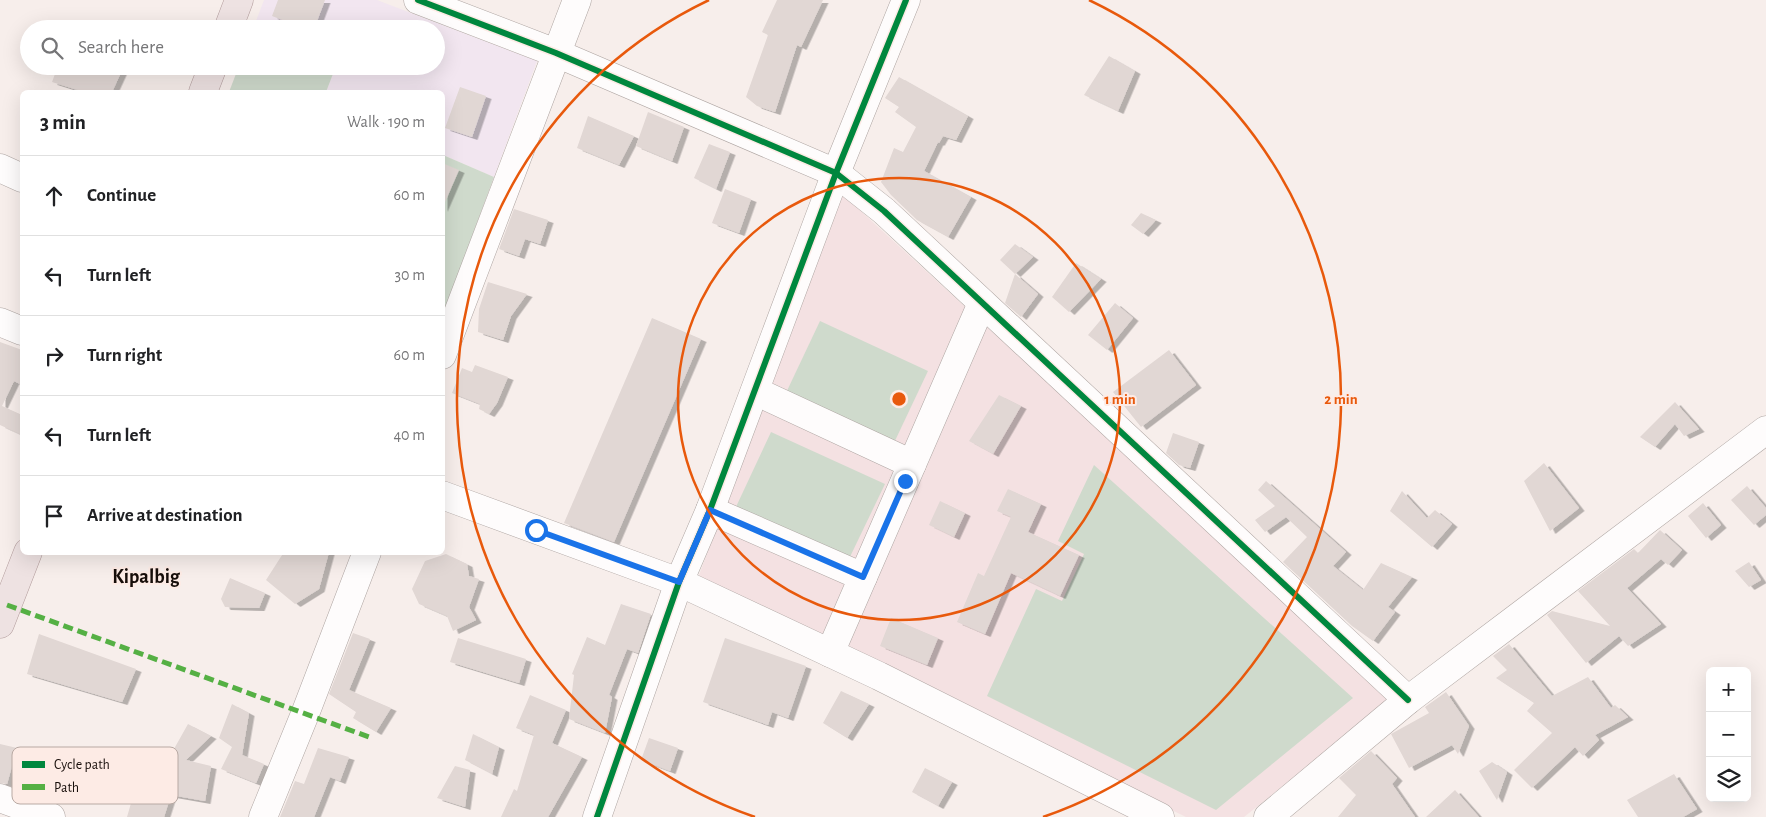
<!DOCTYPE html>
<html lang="en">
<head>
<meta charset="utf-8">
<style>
	:root { --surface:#fff; --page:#f6f6f6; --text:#202124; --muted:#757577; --line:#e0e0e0 }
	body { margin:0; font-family:"Alegreya Sans",sans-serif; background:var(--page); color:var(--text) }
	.controls { position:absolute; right:15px; bottom:15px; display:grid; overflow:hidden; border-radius:8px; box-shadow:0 5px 20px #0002 }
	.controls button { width:45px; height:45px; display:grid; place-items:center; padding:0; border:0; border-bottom:1px solid var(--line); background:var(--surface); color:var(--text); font:25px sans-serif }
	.stop { position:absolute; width:15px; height:15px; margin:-11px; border:4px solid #1a73e8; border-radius:50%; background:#fff }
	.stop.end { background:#1a73e8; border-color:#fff; box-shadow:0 1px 5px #0008 }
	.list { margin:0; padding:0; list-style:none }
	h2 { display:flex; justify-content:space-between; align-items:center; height:65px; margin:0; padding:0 20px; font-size:21px }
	h2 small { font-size:16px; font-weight:400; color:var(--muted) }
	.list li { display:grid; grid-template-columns:32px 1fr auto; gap:15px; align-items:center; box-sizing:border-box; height:80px; padding:0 20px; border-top:1px solid var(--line) }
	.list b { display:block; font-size:19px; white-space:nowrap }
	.list em { font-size:16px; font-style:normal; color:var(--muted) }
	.icon { flex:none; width:28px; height:28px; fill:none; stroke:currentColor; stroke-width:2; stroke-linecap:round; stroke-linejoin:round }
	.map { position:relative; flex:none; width:1766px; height:817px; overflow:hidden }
	.search { position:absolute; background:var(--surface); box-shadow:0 5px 20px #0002; left:20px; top:20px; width:425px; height:55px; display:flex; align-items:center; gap:12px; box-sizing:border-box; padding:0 18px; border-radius:28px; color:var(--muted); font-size:19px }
	.panel { position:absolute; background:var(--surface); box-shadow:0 5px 20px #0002; left:20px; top:90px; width:425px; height:465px; border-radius:8px }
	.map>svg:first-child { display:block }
	.commercial { fill:#f2e6f0 }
	.education { fill:#f4e1e2 }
	.green { fill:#cfdacc }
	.building { fill:#e1d7d4; filter:url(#shadow) }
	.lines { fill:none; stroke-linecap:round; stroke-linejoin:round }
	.minor-casing { stroke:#aea5a2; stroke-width:29 }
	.major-casing { stroke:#b29c9c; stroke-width:29 }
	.minor { stroke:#fefcfc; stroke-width:28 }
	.major { stroke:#eee2e2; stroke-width:28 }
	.quiet { stroke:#55b044; stroke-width:5; stroke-dasharray:10 5; stroke-linecap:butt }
	.cycleway-casing { stroke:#fdebe5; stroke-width:9 }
	.cycleway { stroke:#00873e; stroke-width:6 }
	.route { stroke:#1a73e8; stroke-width:6 }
	.ring { fill:none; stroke:#e8590c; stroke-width:2.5 }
	.labels { text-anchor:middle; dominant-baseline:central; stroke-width:4; stroke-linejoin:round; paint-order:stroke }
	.quarter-label { font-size:20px; font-weight:bold; fill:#170e0a; stroke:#fdebe5 }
	.key { fill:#fdebe5; stroke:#b8a9a3; stroke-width:1 }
	.key-label { font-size:14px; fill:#170e0a }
	.centre { fill:#e8590c; stroke:#fdebe5; stroke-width:2.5 }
	.ring-label { font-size:15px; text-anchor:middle; font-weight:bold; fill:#e8590c; stroke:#fdebe5; stroke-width:4; stroke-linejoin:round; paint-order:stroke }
</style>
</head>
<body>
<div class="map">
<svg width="1766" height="817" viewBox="0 0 1766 817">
	<defs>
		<filter id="shadow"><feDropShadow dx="5.5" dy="3" stdDeviation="0" flood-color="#0004"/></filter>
	</defs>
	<rect width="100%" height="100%" fill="#f7eeeb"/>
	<polygon class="commercial" points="264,0 377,0 537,61 494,177 443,155 442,92 326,92 336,66 436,66 436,29 253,29"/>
	<polygon class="education" points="840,192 1392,699 1244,817 1186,817 698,578"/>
	<g class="green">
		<polygon points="239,66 336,66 326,92 229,92"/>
		<polygon points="443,155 494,177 443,315"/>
		<polygon points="820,321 928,371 893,445 785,395"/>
		<polygon points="771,432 885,484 848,561 735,509"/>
		<polygon points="1094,465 1353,698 1216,810 987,696 1036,589 1062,601 1084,554 1058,541"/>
	</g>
	<g class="building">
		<polygon points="278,0 325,0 314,29 306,29 272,16"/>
		<polygon points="777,0 823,0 801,47 797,45 775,112 757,106 746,97 768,35 762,32"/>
		<polygon points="1109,56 1135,71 1118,111 1084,95"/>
		<polygon points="58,66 124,66 112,92 84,92 52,82"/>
		<polygon points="899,77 968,116 956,140 943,136 939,143 938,142 924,171 971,197 948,237 917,220 891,195 881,182 894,148 903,152 916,127 895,112 899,107 885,98"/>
		<polygon points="460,87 486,96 472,137 445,128"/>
		<polygon points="648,112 684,127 672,161 636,146"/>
		<polygon points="588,116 634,136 619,165 577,148"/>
		<polygon points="709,144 730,152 716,189 694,178"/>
		<polygon points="442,163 459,170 442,209"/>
		<polygon points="725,189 751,199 739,233 712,223"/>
		<polygon points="514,209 548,220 540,244 525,239 519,256 499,249"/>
		<polygon points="1141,213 1156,220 1143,234 1131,225"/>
		<polygon points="1015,244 1033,257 1015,274 1000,260"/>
		<polygon points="1076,263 1101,279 1069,312 1052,297"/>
		<polygon points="1015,274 1038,294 1021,317 1005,303"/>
		<polygon points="488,282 527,294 511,316 503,340 478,332 479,309"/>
		<polygon points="1115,303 1133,318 1107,350 1088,335"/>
		<polygon points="652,318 701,339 614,542 564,523"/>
		<polygon points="0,342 22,350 22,385 14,381 2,406 22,415 22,435 0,425"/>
		<polygon points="1169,350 1196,385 1141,427 1113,392"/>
		<polygon points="475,365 508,377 497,403 489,414 479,409 480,404 452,393 462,368 472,372"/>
		<polygon points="999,395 1021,406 993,454 969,441"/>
		<polygon points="1675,402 1699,429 1684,436 1675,424 1655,447 1640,437"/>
		<polygon points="1173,433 1199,442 1190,468 1179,465 1166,453"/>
		<polygon points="1544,463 1579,508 1550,531 1524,481"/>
		<polygon points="1266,481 1346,552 1333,566 1363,590 1381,563 1412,577 1388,607 1395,612 1373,641 1352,626 1283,562 1307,537 1286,517 1265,532 1255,520 1275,506 1258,490"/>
		<polygon points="1747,486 1766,508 1766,515 1754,525 1731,500"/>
		<polygon points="1008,489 1041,504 1028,532 1079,555 1060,596 1011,573 985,634 957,622 978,573 984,576 1011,517 997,511"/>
		<polygon points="1402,491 1427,518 1435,510 1452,524 1432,547 1390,511"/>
		<polygon points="940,501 965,513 954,537 929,525"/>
		<polygon points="1703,503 1721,525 1706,538 1688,516"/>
		<polygon points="1660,530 1682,550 1668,565 1661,559 1627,588 1661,624 1628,646 1619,636 1586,663 1547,615 1552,611 1610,626 1578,591 1634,549 1638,553"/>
		<polygon points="284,552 329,552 319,589 295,604 266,580"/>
		<polygon points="446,554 467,564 469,576 479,579 469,607 476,620 453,631 447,616 419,604 412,589 425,561"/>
		<polygon points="1749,562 1761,580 1749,587 1735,571"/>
		<polygon points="230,578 265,593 259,608 225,607 221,599"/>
		<polygon points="621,604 651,614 638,653 627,649 609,695 612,697 605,733 569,719 574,675 572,674 587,637 605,645"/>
		<polygon points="891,618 938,638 927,665 880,646"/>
		<polygon points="353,633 370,639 349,690 391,708 376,732 353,718 356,712 329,694"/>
		<polygon points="39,634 136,669 122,702 27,674"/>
		<polygon points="458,638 526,659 519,683 450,662"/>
		<polygon points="725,638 806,666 788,718 772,712 768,725 703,702"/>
		<polygon points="1509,644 1552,696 1588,677 1611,708 1615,705 1628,717 1595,735 1599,740 1583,756 1575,747 1532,788 1514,770 1552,733 1527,711 1534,703 1496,678 1507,670 1493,656"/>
		<polygon points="841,691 869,704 847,738 823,723"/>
		<polygon points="1446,692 1469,726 1458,754 1452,745 1409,768 1391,734 1429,713 1425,707"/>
		<polygon points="530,695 566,710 552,743 582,757 548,817 501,817 514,789 517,791 534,735 516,728"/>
		<polygon points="232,704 249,713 242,755 264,764 256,783 221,769 232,747 219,738"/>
		<polygon points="188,724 211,736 186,760 211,766 205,801 171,795 164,817 127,817 138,779 154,779 163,754 170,756"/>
		<polygon points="473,734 499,747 492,774 465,760"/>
		<polygon points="649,738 678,748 670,771 641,760"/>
		<polygon points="0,744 17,748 7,784 0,783"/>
		<polygon points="318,748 349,757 340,781 330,777 314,817 280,817 295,781 304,784"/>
		<polygon points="1371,751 1397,778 1392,784 1415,817 1338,817 1356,795 1339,778"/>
		<polygon points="1492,762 1507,772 1497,800 1479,771"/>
		<polygon points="455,766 470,770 465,807 437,798"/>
		<polygon points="925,768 952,782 938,806 912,792"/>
		<polygon points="1674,774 1697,809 1683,817 1638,817 1627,800"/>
		<polygon points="1455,790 1479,817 1426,817"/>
	</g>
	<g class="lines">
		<defs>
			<g id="minor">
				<polyline points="418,0 556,53 836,173 884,211 1408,700"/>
				<polyline points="0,168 22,178"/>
				<polyline points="0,322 22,331"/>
				<polyline points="442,355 577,0"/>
				<polyline points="755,391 912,464"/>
				<polyline points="442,495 679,582 879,676 1160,817"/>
				<polyline points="710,510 863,577"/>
				<polyline points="830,653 982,303"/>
				<polyline points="0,798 51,817"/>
				<polyline points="263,817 305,714 367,552"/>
				<polyline points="597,817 679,582 710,510 836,173 906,0"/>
				<polyline points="1268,817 1408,700 1766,430"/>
			</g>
			<g id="major">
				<polyline points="228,29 239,0"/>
				<polyline points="203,92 213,66"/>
				<polyline points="0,624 28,552"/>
			</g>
		</defs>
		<use href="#minor" class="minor-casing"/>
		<use href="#major" class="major-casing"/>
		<use href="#minor" class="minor"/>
		<use href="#major" class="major"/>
		<polyline class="quiet" points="7,605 369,737"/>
		<defs>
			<g id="cycleway">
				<polyline points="418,0 556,53 836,173 884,211 1408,700"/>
				<polyline points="597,817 679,582 710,510 836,173 906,0"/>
			</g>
		</defs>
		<use href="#cycleway" class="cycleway-casing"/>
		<use href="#cycleway" class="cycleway"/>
	</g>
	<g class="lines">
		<polyline class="route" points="536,530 679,582 710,510 863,577 905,481"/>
	</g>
	<g class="ring">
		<circle cx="899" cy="399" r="221"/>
		<path d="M755 817A442 442 0 0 1 709 0M1089 0A442 442 0 0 1 1043 817"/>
	</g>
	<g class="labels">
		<g class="quarter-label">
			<text x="146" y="577">Kipalbig</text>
		</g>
	</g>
	<rect x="12" y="747" width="166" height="57" rx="8" class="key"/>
	<rect x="22" y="761" width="23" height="7" fill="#00873e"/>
	<rect x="22" y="784" width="23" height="6" fill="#55b044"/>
	<g class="key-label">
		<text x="54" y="769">Cycle path</text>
		<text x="54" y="792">Path</text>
	</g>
	<circle cx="899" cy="399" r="8" class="centre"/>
	<g class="ring-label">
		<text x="1120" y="404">1 min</text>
		<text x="1341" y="404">2 min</text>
	</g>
</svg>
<div class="controls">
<button>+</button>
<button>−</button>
<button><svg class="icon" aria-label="layers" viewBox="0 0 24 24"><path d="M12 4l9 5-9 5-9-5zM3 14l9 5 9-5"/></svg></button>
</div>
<div class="stop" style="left:536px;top:530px"></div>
<div class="stop end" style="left:905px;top:481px"></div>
<div class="search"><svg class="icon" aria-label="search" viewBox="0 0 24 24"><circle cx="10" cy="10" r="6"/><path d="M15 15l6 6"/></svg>Search here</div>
<section class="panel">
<h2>3 min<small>Walk · 190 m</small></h2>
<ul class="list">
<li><svg class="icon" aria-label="ahead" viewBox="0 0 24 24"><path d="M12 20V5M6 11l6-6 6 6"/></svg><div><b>Continue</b></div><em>60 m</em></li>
<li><svg class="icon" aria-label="left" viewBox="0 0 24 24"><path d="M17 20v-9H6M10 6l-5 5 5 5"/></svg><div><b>Turn left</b></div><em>30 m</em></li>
<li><svg class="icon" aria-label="right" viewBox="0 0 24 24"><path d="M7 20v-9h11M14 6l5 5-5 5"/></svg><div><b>Turn right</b></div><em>60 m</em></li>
<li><svg class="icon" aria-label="left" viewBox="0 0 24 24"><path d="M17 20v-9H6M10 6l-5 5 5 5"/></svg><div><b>Turn left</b></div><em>40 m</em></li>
<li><svg class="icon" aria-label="arrive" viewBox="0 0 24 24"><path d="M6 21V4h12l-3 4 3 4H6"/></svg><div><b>Arrive at destination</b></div></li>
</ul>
</section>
</div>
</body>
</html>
